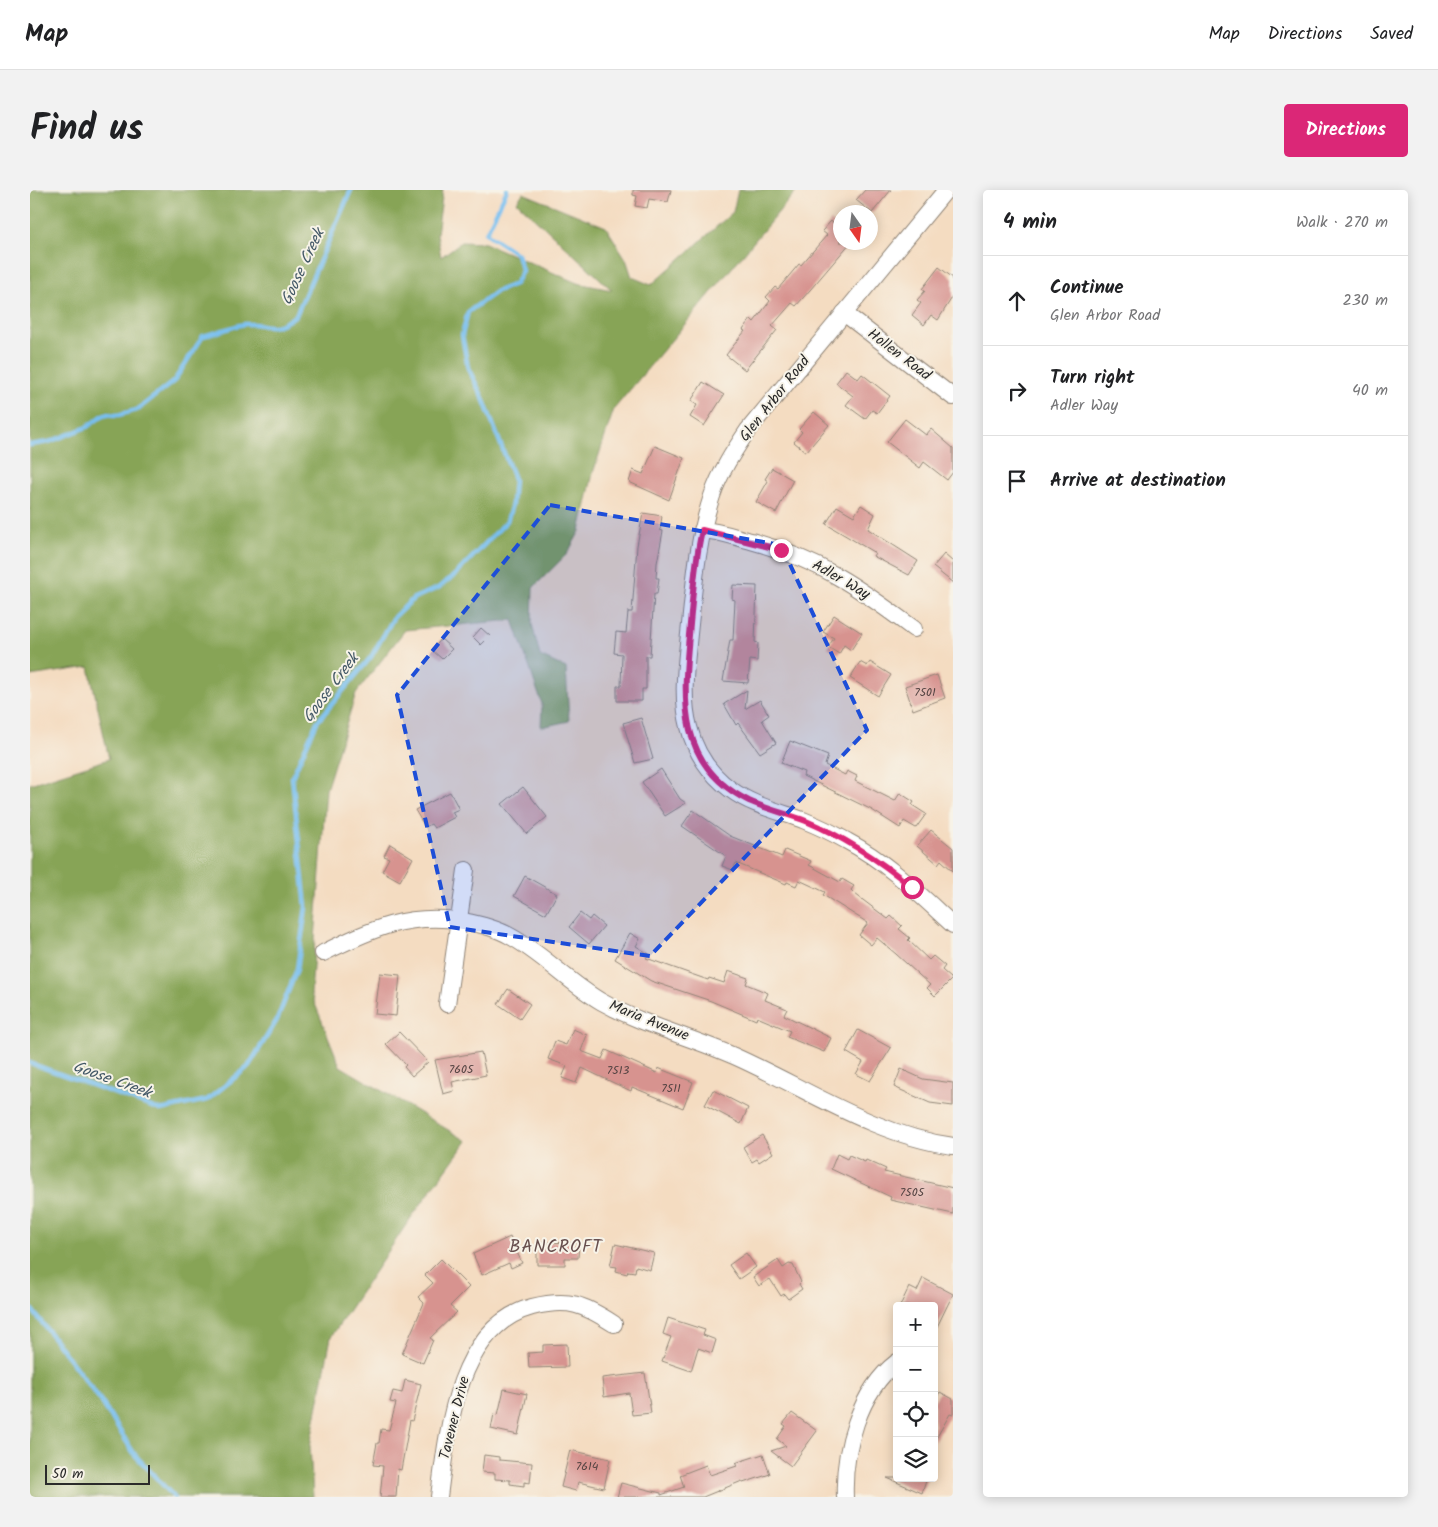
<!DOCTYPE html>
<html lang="en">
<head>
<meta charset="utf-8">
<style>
	:root { --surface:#fff; --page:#f2f2f2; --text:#202124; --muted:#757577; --line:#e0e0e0; --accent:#db2777 }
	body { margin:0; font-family:Kalam,sans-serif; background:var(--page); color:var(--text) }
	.controls { position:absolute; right:15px; bottom:15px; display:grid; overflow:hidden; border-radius:5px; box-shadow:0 2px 12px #0003 }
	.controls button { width:45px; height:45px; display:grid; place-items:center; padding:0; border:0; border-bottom:1px solid var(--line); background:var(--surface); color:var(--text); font:25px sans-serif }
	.compass { position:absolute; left:803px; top:15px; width:45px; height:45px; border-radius:50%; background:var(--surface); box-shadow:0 2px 12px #0003; rotate:166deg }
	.scale { position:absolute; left:15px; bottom:12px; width:105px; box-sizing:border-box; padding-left:5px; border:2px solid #2b2b2b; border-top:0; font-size:14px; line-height:18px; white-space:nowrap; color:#2b2b2b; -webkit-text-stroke:4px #f7f3e8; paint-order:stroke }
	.stop { position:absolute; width:15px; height:15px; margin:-11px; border:4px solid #db2777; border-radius:50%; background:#fff }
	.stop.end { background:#db2777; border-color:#fff; box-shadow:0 1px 5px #0008 }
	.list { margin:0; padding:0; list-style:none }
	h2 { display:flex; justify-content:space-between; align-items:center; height:65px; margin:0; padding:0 20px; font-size:21px }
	h2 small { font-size:16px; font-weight:400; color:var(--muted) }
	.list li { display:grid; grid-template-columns:32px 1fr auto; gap:15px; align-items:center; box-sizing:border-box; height:90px; padding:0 20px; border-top:1px solid var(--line) }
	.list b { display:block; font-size:19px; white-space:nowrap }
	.list p { margin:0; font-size:16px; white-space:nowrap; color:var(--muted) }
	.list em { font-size:16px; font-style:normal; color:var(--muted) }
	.icon { flex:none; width:28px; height:28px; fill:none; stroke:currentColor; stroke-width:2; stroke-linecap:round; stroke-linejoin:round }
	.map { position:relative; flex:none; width:923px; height:1307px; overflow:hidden; border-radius:5px }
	header { display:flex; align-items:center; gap:30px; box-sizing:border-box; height:70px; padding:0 25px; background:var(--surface); border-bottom:1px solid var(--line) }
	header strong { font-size:24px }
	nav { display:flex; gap:28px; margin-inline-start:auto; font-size:18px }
	.intro { display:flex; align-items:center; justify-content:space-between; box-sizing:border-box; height:120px; padding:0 30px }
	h1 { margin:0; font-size:35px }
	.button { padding:12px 22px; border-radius:5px; background:var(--accent); color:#fff; font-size:18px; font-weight:700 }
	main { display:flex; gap:30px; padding:0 30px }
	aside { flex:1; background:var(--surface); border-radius:5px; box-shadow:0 2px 12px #0003 }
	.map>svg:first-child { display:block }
	.forest { fill:#87a456; stroke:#596840 }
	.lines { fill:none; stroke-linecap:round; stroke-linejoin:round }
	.stream { stroke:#78bff0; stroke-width:4.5 }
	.building { fill:#d7938f }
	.street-casing { stroke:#908476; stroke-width:18 }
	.street { stroke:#fff; stroke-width:16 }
	.route { stroke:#db2777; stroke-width:6 }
	.marked { fill:#1d4ed8; fill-opacity:0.2; stroke:#1d4ed8; stroke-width:4; stroke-dasharray:10 6; stroke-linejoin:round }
	.labels { text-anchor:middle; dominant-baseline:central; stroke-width:4; stroke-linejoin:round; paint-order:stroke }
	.number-label { font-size:12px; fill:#564544 }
	.street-label { font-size:15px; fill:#2b2b2b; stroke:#f7f3e8 }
	.water-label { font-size:16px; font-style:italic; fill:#425766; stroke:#f7f3e8 }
	.quarter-label { font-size:18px; letter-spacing:1px; fill:#674f4e; stroke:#f7f3e8 }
</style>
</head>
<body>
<header>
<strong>Map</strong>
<nav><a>Map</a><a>Directions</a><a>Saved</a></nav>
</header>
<div class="intro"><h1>Find us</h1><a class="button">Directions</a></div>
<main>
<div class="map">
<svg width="923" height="1307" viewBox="0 0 923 1307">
	<rect width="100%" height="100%" fill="#f7f3e8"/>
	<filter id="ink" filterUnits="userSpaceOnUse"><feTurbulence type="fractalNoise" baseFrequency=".02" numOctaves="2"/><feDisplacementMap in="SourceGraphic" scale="10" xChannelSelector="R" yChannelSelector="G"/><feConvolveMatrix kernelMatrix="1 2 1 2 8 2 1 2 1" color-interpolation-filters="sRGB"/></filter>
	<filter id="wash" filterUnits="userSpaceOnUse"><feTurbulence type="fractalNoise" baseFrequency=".0096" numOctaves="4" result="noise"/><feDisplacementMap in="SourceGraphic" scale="20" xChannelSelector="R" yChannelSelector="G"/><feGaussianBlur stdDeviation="1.12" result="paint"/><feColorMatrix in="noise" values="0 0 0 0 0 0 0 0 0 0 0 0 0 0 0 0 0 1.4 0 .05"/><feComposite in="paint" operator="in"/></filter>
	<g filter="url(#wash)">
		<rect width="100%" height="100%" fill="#f4dcc1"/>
		<polygon class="forest" points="0,0 413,0 407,44 411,67 431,52 455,53 547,93 582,100 487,12 493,3 576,37 596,69 602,87 621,95 703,22 708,0 767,0 584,219 563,283 550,341 537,364 503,398 502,434 510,466 536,478 539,531 511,537 512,514 483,430 375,440 326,503 296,600 281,804 310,876 437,951 378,1032 301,1147 280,1256 283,1307 0,1307 0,594 79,569 59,477 0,486"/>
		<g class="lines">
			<g class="stream">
				<path d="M0,255L19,252L57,237L75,224L88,225L107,220L144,191L173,146C184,144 206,135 215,134C241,133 241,144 266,125L321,0"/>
				<polyline points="0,873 130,920 177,910 218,877 247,830 267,779 276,717 262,587 287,532 341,467 364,427 384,408 408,398 426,384 477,331 482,314 484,289 453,208 438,178 432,145 438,122 467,101 485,94 492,81 487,64 456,43 477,0"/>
				<polyline points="0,1117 71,1211 105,1265 144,1307"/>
			</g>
		</g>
		<g id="blocks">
			<g class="building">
				<polygon points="603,0 641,0 638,12 619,9 617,18 605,16 607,6 603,5"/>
				<polygon points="835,0 861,0 842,23 826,10"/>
				<polygon points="801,31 810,40 810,52 821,52 780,100 766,116 762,113 742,136 747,140 715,180 696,165 715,141 713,140 721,129 724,132 740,111 736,107 745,97 748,99 769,74 771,75 797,45 792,41"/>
				<polygon points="909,77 923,88 923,106 908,130 901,125 894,135 882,125 891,113 887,110 895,101 892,99"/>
				<polygon points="816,180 828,189 832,184 860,206 847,223 842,220 835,229 816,215 823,206 806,193"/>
				<polygon points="673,192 694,205 674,236 660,227 667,215 661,211"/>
				<polygon points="784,222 799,235 776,262 764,252 772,242 769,239"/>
				<polygon points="875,229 896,245 901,239 923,258 923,282 917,290 894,272 890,278 857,252"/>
				<polygon points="625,256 654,268 639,310 599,292 603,280 613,284"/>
				<polygon points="742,278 763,290 746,323 726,312 738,291 735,289"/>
				<polygon points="831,315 845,324 838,339 888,371 879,385 843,366 845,363 796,334 807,316 824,326"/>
				<polygon points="613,323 632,326 630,340 633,341 627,373 626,388 629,388 627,404 624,404 620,466 616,466 616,499 612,499 612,511 587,511 587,496 591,496 592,464 584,463 586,442 596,443 598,422 602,422 607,356"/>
				<polygon points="914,364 923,372 923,393 903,377"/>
				<polygon points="703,395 727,396 725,452 728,453 727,471 720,470 718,493 693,491 700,450 703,450 705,410 702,409"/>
				<polygon points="804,425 832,443 821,460 814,455 809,464 798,457 804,448 793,442"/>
				<polygon points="451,438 460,446 451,455 443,447"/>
				<polygon points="411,449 422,459 412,469 402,460"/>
				<polygon points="830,472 837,476 840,472 861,485 848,506 820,488"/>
				<polygon points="907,485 915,508 883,520 875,496"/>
				<polygon points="717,500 715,519 730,510 739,525 732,530 746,553 730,563 708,533 706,535 694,514"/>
				<polygon points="611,528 623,569 605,573 593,533"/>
				<polygon points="760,551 798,566 795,575 815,585 817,581 827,586 825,591 865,611 870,603 884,612 882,615 896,624 886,638 874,631 870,638 842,620 773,586 774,582 751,573"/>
				<polygon points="631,579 650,609 656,613 635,626 612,592"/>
				<polygon points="493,597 517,627 497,644 472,614"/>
				<polygon points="420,602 429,619 422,622 425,627 404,638 401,634 395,637 385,620"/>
				<polygon points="663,620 700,646 752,667 755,660 781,671 779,675 810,692 812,689 824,696 821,700 825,704 858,729 861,726 872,736 869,739 880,748 878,750 899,770 903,766 915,776 912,780 922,789 905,806 897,798 900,795 866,764 847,748 841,755 829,745 838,733 793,705 795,702 769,690 766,696 757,692 756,694 706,673 703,680 692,676 696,666 652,636"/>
				<polygon points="901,640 923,658 923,681 911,670 908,674 887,656"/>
				<polygon points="360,654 383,668 370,691 352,681 359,668 354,666"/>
				<polygon points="495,686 527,704 516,724 484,706"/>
				<polygon points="550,723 559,730 562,726 574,736 559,754 539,737"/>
				<polygon points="600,743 610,749 606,756 619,764 616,768 678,790 679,788 694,793 698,781 718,788 716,794 738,803 735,810 757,819 754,825 801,848 794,862 757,847 760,841 727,827 726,830 681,811 621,791 585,769"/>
				<polygon points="350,783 370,785 366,826 345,824"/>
				<polygon points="478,799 500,814 490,829 468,814"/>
				<polygon points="543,839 557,845 551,861 572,869 576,860 627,883 628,878 663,892 653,918 602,897 601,901 552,878 546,893 532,888 537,876 518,869 525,851 536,855"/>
				<polygon points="828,840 861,858 840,891 826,884 833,872 816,862"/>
				<polygon points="369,842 398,872 382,886 374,877 376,875 356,854"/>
				<polygon points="451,862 456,885 422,892 424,901 413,904 405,870"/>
				<polygon points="871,879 893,889 923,893 923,916 900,913 864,897"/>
				<polygon points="683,900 718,918 711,934 675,915"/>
				<polygon points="732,945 743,963 729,972 727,969 722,972 713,957"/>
				<polygon points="807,964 817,969 819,965 835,972 836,970 856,979 854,982 923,998 923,1024 860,1010 861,1007 801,979"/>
				<polygon points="480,1047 492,1073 481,1078 479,1073 452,1085 443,1064"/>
				<polygon points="507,1052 549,1053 548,1068 535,1068 535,1075 507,1075"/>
				<polygon points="585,1054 624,1063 620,1080 606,1076 605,1082 598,1081 597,1084 586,1081 587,1077 580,1076"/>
				<polygon points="716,1063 726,1077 709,1089 699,1075"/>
				<polygon points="411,1069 439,1097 420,1116 427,1122 400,1148 403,1150 393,1173 372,1164 394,1113 388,1107 403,1093 395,1085"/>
				<polygon points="748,1070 753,1078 759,1074 763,1075 771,1092 769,1094 772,1099 758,1109 754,1104 751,1106 740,1089 729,1096 723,1087"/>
				<polygon points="893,1088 923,1104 904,1143 904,1116 870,1116 879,1097 887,1101"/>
				<polygon points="638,1128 675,1140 673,1145 686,1150 682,1163 668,1158 661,1181 632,1171 641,1147 633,1144"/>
				<polygon points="537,1154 538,1177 499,1178 498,1163 513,1162 513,1155"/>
				<polygon points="615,1183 621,1223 602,1225 599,1203 574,1207 572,1188"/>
				<polygon points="375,1190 391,1194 382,1231 380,1230 371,1280 368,1279 366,1307 350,1307 353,1276 343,1275 347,1253 349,1253 351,1239 359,1240 366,1213 360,1212 363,1201 372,1203"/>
				<polygon points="474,1199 497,1204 488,1245 461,1239 464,1224 468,1225"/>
				<polygon points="910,1202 923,1209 923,1225 920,1224 904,1252 904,1211"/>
				<polygon points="762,1223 787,1241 761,1276 741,1261 756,1256 747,1249 756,1236 753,1234"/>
				<polygon points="540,1260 580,1269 574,1298 548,1292 546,1301 531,1297"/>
				<polygon points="733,1264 740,1284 713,1293 712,1291 673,1307 587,1307 591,1293 631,1303 631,1305 654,1297 650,1285 676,1275 680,1285 707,1276 705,1273"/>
				<polygon points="454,1265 469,1267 469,1270 502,1273 500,1293 494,1292 494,1296 480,1294 480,1290 465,1289 465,1283 452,1282"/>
				<polygon points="857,1288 897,1288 892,1303"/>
			</g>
		</g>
	</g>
	<g filter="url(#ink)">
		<use href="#blocks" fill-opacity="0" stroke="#908476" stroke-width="1"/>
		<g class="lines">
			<defs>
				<g id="street">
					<path d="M916,0L718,240C704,261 690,282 682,306C667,351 664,397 659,444C656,475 651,507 659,537C665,562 680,584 700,599C721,615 748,621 773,630C788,636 803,643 817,651C857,672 890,705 923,735"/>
					<polyline points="814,123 923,207"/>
					<path d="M672,340C689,341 705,347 721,351C790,370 828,397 884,439"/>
					<path d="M293,763C342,739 378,722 433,731C449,734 466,738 480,746C513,764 539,793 572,812C613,835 661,847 704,866C776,898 844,945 923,956"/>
					<polyline points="417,814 436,680"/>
					<path d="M409,1307C417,1243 427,1137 502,1117C539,1108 553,1114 584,1134"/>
					<path d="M815,1307C813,1261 829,1201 867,1172"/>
				</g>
			</defs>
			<use href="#street" class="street-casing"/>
			<use href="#street" class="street"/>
		</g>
	</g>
	<g class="lines" filter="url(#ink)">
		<path class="route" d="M751,360L672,340C665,370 663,402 660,434C654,502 643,574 719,611C737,619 757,624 776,631C816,648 849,670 882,697"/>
	</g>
	<path class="marked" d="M520,315L751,355L837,540L620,766L420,737L367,505Z"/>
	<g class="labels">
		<g class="number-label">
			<text x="895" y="502">7501</text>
			<text x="431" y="879">7605</text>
			<text x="588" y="880">7513</text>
			<text x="641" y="898">7511</text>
			<text x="882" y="1002">7505</text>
			<text x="557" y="1276">7614</text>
		</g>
		<g class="street-label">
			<text transform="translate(869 165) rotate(37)">Hollen Road</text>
			<text transform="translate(745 209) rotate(-52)">Glen Arbor Road</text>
			<text transform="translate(811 390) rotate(30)">Adler Way</text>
			<text transform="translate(619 831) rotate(22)">Maria Avenue</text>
			<text transform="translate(425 1228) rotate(-76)">Tavener Drive</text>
		</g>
		<g class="water-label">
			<text transform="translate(273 77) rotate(-65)">Goose Creek</text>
			<text transform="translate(301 498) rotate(-53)">Goose Creek</text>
			<text transform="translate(82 890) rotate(20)">Goose Creek</text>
		</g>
		<g class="quarter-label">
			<text x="526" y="1057">BANCROFT</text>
		</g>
	</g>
</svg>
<div class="controls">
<button>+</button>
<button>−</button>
<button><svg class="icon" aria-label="locate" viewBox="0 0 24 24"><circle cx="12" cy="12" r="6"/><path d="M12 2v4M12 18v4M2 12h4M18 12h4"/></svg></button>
<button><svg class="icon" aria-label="layers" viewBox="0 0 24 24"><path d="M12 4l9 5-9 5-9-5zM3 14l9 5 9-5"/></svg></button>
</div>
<svg class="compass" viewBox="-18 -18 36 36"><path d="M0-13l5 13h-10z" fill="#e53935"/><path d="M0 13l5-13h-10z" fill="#757577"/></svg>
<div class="scale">50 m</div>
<div class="stop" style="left:882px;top:697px"></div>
<div class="stop end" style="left:751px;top:360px"></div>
</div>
<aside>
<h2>4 min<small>Walk · 270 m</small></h2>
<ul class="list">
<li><svg class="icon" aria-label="ahead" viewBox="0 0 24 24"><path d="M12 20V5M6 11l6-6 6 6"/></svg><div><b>Continue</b><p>Glen Arbor Road</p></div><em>230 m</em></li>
<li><svg class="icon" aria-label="right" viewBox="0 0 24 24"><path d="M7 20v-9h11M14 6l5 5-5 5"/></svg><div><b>Turn right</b><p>Adler Way</p></div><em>40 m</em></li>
<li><svg class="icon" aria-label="arrive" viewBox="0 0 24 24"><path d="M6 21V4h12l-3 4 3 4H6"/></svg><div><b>Arrive at destination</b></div></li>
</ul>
</aside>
</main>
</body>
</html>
